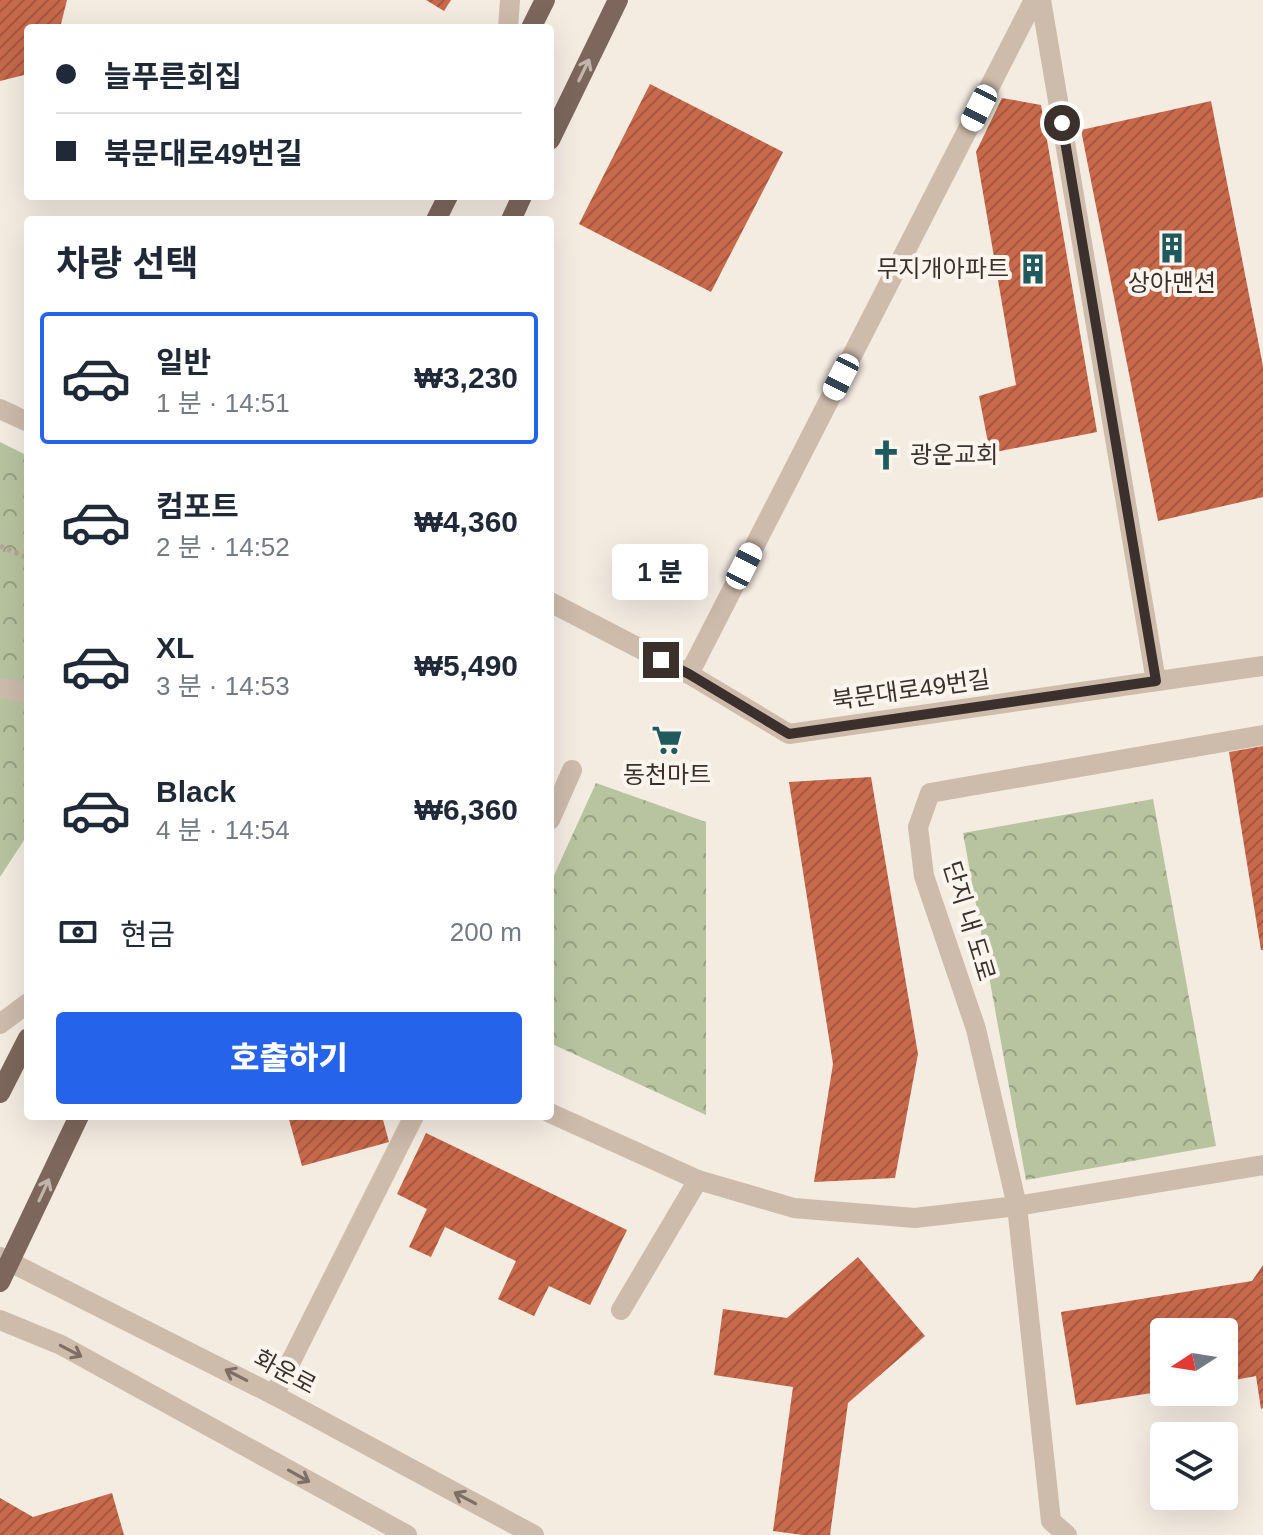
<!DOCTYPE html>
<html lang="ko">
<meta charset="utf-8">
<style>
body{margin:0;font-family:Arial,"Noto Sans KR",sans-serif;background:#f2f2f3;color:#1f2937;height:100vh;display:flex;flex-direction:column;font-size:30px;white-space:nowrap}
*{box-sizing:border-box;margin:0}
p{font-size:26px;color:#747a83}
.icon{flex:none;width:44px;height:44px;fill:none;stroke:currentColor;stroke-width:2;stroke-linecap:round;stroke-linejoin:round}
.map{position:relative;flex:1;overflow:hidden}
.drawer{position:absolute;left:24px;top:216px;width:530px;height:904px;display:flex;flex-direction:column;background:#fff;border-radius:8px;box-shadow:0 8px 32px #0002}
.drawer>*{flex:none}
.guide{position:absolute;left:24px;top:24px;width:530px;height:176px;border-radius:8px;box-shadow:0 8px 32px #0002;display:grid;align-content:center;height:176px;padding:0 32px;background:#fff}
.needle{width:52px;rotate:258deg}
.fabs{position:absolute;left:1150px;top:1318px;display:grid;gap:16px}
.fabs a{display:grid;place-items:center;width:88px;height:88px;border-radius:8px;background:#fff;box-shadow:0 8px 32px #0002;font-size:40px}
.end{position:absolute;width:36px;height:36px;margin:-18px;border:10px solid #3b302b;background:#fff;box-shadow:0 0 0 4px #fff}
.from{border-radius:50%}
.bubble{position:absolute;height:56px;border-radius:8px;background:#fff;box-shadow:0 8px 32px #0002;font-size:26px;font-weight:800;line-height:56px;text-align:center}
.car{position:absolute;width:24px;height:48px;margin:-24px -12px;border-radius:10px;box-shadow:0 0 6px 2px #0007;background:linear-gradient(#fff 24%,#345 0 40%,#fff 0 76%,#345 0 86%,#fff 0)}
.guide b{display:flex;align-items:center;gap:28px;height:76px;font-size:30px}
.guide b+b{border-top:2px solid #e0e1e3}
.guide i{width:20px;height:20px;background:#1f2937}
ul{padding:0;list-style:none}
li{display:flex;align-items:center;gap:24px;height:132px;margin:0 16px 12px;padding:0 16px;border:4px solid transparent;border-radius:8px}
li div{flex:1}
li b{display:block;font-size:30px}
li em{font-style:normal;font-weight:800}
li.on{border-color:#2563eb}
li>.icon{width:72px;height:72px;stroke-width:1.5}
h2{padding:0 32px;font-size:36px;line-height:96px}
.pay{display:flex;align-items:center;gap:20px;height:88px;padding:0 32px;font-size:30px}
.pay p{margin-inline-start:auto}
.cta{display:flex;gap:16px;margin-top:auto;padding:16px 32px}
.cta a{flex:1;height:92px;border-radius:8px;background:#2563eb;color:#fff;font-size:32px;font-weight:800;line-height:92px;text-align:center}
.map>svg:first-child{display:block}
.park{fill:url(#park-crowns)}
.building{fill:url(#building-hatch)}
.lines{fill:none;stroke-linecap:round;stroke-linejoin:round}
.path{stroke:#b9a596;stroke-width:5;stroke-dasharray:4 4;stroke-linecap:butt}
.service{stroke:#cdbbac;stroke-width:20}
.minor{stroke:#cdbbac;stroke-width:20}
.tertiary{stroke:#cdbbac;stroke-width:20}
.primary{stroke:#7d675c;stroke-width:20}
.oneway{stroke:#c2b5ac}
.oneway2{stroke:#7d6f65}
.route{stroke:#3b302b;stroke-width:10}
.labels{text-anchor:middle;stroke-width:8;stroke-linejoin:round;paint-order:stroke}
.poi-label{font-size:24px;fill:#3b302b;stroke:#fbf5ee}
.street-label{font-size:24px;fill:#3b302b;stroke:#fbf5ee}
</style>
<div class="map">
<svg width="1263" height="1535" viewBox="0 0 1263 1535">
<defs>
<pattern id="park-crowns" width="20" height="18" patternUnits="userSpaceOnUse" patternTransform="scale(2)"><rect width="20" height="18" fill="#b8c4a0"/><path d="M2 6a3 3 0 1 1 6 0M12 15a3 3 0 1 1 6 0" fill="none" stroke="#97a083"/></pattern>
<pattern id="building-hatch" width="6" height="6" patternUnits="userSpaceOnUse" patternTransform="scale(2)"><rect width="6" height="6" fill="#c8694b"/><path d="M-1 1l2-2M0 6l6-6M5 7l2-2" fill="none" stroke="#a4573f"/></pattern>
</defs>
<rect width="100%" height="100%" fill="#f4ebe1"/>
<g class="park">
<polygon points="0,442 28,456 28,834 0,877"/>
<polygon points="596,783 706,822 706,1115 550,1043 550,884"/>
<polygon points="1153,799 1216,1146 1026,1180 963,833"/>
</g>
<g class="building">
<polygon points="0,0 67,0 60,28 28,28 28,74 0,81"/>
<polygon points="426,0 451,0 444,11"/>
<polygon points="650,84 783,152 711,292 579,224"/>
<polygon points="1002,98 1041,105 1097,432 990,453 979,396 1016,385 976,152"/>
<polygon points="1211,101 1263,366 1263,497 1158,521 1081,130"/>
<polygon points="1263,746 1263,950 1261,950 1229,752"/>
<polygon points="871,777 918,1054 895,1178 814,1182 833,1064 789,782"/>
<polygon points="288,1116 382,1116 389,1142 302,1166"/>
<polygon points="426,1133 627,1230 590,1305 549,1286 534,1316 498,1299 516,1261 445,1227 431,1257 409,1247 427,1209 397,1194"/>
<polygon points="858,1257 925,1336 848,1403 830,1535 803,1535 773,1531 793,1387 714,1375 723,1309 787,1318"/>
<polygon points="1263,1265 1263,1408 1261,1409 1256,1376 1224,1382 1224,1332 1164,1332 1164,1391 1076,1405 1061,1312 1252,1281"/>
<polygon points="112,1493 124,1535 0,1535 0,1498 33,1517"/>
</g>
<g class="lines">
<polyline class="path" points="0,546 28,558"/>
<g class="service">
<polyline points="1041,0 1156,681"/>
<polyline points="0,409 28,422"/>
<polyline points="0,689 10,689 28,694"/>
<polyline points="550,820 572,770"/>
<polyline points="550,1113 698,1180 794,1208 915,1218 1017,1206 1263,1165"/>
<polyline points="621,1310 698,1180"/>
<polyline points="274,1395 414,1116"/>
<polyline points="1067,1535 1051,1521 1017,1206 976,1029 924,876 918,827 930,793 1263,735"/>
</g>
<g class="minor">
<polyline points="550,602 689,674 789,734 1263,666"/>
<polyline points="689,674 1034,0"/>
</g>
<g class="tertiary">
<polyline points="508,28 510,0"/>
<polyline points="0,1024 28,1003"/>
<polyline points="0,1257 274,1395 534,1535"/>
<polyline points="0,1320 61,1345 407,1535"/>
</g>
<g class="primary">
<polyline points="531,28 545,0"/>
<polyline points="550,140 618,0"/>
<polyline points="436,220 448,196"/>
<polyline points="511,220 522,196"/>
<polyline points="0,1093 28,1038"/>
<polyline points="0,1282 79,1116"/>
</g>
</g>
<defs><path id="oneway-shaft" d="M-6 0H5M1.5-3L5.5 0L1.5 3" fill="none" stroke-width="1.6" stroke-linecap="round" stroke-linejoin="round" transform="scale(2)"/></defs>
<g class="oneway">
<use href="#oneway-shaft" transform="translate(584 70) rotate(-64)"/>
<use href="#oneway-shaft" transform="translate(44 1190) rotate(-65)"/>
</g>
<g class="oneway2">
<use href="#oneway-shaft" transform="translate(71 1351) rotate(28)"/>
<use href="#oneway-shaft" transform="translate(236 1375) rotate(-153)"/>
<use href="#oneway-shaft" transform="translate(299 1476) rotate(29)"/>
<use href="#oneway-shaft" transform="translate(465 1498) rotate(-152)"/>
</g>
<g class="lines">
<polyline class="route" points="661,660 689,674 789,734 1156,681 1062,123"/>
</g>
<defs>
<g id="building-bare" transform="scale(2.4)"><path d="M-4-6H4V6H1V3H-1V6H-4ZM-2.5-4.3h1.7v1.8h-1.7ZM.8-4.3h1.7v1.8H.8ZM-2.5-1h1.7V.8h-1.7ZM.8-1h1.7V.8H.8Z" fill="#1f5a5e" stroke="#fbf5ee" stroke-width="2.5" paint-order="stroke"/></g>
<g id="church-bare" transform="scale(2.4)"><path d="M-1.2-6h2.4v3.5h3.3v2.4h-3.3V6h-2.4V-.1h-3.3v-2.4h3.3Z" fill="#1f5a5e" stroke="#fbf5ee" stroke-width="2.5" paint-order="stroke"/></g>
<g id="supermarket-bare" transform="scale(2.4)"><path d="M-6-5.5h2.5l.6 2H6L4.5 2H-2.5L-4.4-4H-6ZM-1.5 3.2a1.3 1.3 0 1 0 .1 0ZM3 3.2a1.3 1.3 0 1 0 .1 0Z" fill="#1f5a5e" stroke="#fbf5ee" stroke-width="2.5" paint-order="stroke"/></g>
</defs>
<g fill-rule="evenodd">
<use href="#building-bare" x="1172" y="248"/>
<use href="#building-bare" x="1033" y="269"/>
<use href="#church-bare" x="886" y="455"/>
<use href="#supermarket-bare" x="667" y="740"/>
</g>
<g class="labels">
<g class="poi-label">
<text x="1009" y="277" text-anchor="end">무지개아파트</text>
<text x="1172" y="291">상아맨션</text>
<text x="910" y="463" text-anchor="start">광운교회</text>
<text x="667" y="783">동천마트</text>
</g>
<g class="street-label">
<text transform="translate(911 690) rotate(-8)" y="8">북문대로49번길</text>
<text transform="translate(969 921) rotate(73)" y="8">단지 내 도로</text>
<text transform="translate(285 1372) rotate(28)" y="8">화운로</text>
</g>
</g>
</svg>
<div class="fabs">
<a><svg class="needle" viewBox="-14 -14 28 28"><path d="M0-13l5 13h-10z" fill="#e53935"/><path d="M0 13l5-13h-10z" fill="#747a83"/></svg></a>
<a><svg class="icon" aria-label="layers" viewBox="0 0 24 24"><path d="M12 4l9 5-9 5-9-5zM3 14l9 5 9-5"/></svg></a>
</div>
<i class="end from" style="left:1062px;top:123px"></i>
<i class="end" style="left:661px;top:660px"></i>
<div class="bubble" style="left:612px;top:544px;width:96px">1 분</div>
<i class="car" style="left:979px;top:108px;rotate:207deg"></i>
<i class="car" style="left:841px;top:377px;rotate:207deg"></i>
<i class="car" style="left:744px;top:566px;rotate:27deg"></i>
<div class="guide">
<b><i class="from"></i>늘푸른회집</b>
<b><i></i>북문대로49번길</b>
</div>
<section class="drawer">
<h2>차량 선택</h2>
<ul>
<li class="on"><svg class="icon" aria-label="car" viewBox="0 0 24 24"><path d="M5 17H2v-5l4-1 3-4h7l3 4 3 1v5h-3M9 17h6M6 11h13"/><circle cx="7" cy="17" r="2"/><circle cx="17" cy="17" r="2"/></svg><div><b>일반</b><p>1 분 · 14:51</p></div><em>₩3,230</em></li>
<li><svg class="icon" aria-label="car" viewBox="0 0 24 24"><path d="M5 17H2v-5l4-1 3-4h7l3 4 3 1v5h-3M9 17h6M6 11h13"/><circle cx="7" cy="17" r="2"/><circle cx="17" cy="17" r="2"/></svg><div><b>컴포트</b><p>2 분 · 14:52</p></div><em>₩4,360</em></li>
<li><svg class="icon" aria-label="car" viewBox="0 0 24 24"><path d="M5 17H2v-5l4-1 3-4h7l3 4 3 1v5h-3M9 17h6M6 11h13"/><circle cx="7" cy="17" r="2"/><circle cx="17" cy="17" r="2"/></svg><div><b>XL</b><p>3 분 · 14:53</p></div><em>₩5,490</em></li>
<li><svg class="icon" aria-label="car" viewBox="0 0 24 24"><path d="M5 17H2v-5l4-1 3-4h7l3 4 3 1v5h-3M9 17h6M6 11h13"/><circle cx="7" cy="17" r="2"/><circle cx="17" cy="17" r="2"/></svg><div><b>Black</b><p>4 분 · 14:54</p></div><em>₩6,360</em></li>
</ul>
<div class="pay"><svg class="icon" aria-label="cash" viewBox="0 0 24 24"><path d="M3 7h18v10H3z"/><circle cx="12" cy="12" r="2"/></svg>현금<p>200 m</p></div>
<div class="cta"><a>호출하기</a></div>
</section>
</div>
